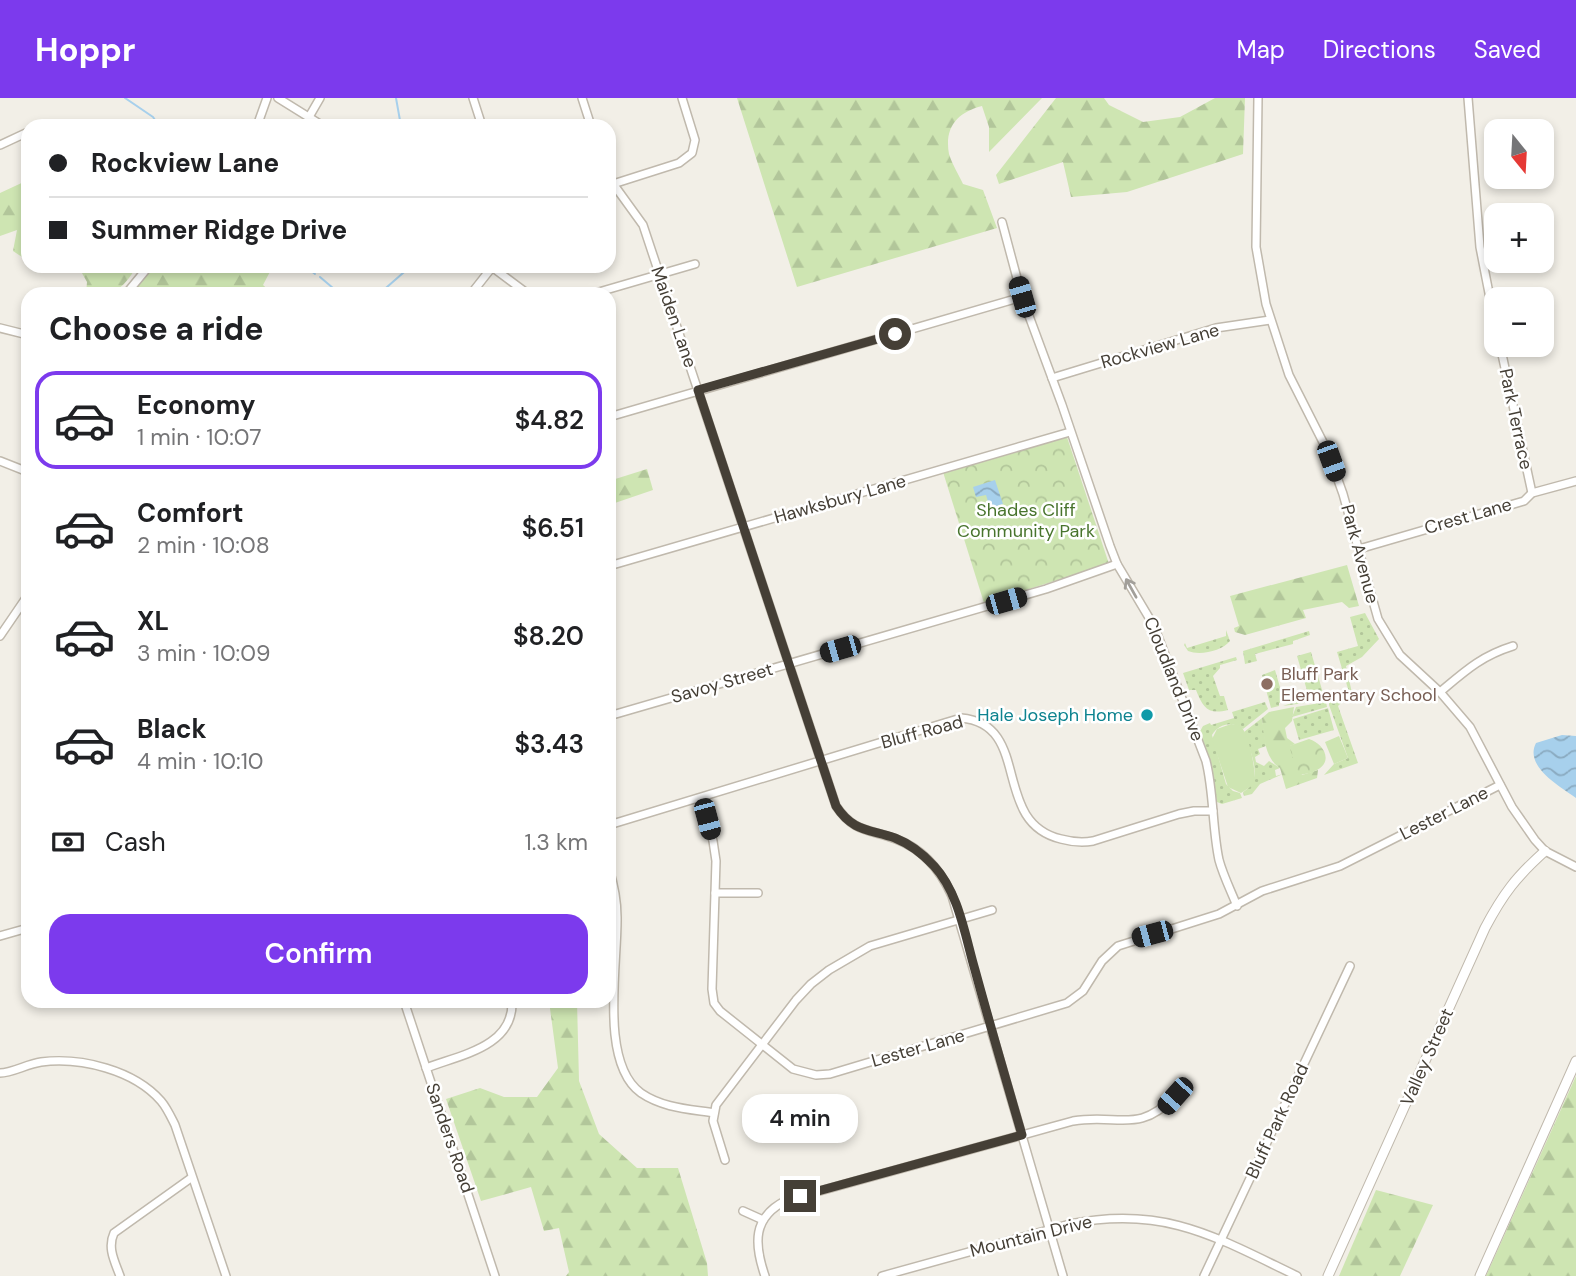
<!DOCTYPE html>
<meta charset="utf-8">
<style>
body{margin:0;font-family:"DM Sans",sans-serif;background:#f2f2f2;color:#202124;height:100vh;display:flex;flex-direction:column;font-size:26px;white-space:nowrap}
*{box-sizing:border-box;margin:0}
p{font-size:23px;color:#757577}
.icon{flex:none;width:38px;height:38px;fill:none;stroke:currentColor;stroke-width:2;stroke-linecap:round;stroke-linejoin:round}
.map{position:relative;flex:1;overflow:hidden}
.sheet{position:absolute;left:21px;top:189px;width:595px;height:721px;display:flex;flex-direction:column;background:#fff;border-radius:21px;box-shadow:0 4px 10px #0003}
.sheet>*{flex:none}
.top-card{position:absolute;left:21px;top:21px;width:595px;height:154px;border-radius:21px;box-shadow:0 4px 10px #0003;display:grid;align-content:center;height:154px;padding:0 28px;background:#fff}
.needle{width:46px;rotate:162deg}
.fabs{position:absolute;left:1484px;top:21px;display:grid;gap:14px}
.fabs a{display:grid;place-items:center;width:70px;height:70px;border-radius:14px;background:#fff;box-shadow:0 4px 10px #0003;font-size:35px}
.end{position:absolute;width:32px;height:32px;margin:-16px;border:9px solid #453f36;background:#fff;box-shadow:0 0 0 4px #fff}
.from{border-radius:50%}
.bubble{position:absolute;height:49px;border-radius:21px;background:#fff;box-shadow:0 4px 10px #0003;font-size:23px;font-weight:600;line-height:49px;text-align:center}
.car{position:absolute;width:21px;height:42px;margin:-21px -10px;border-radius:9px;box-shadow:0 0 5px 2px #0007;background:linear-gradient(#222 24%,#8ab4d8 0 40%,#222 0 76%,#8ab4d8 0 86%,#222 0)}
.top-card b{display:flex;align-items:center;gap:24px;height:66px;font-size:26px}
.top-card b+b{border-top:2px solid #e0e0e0}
.top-card i{width:18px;height:18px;background:#202124}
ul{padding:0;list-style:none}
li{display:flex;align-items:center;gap:21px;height:98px;margin:0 14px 10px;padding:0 14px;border:4px solid transparent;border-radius:21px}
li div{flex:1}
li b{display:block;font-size:26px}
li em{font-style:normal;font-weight:600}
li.selected{border-color:#7c3aed}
li>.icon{width:63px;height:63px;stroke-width:1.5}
h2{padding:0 28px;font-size:32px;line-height:84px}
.pay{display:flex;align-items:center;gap:18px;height:77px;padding:0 28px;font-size:26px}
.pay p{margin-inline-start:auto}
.primary-button{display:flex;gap:14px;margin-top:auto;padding:14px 28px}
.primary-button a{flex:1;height:80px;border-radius:21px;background:#7c3aed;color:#fff;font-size:28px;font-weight:600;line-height:80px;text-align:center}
header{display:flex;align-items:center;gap:42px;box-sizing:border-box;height:98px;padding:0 35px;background:#7c3aed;color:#fff}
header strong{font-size:33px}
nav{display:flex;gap:38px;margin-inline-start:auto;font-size:24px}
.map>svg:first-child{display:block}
.grass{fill:url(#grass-dots)}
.forest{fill:url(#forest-firs)}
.park{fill:url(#park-crowns)}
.pitch{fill:#cee5b2}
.water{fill:url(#water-waves)}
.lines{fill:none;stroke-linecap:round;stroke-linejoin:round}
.stream{stroke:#a7d0ec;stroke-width:2}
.minor-casing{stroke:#c0b9ad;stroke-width:10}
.tertiary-casing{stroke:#c0b9ad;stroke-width:11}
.minor{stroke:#fff;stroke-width:7}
.tertiary{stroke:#fff;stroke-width:9}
.oneway{stroke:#a29f9a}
.route{stroke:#453f36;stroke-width:9}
.education-dot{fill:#8d6e63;stroke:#fff;stroke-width:2.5}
.culture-dot{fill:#0f9aa8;stroke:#fff;stroke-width:2.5}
.labels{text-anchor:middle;stroke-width:5;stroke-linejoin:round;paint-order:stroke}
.street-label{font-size:18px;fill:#453f36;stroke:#fff}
.park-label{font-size:18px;fill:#48742d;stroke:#fff}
.education-label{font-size:18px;fill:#785e54;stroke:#fff;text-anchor:start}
.culture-label{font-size:18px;fill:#0d838f;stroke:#fff;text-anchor:end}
</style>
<header>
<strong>Hoppr</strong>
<nav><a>Map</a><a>Directions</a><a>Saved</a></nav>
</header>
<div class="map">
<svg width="1576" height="1178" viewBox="0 0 1576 1178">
<defs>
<pattern id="grass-dots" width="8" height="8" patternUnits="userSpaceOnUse" patternTransform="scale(1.75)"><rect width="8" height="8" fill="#cee5b2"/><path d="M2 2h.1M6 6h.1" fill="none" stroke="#b2c69a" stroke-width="1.8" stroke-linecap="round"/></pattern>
<pattern id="forest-firs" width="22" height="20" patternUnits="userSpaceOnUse" patternTransform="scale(1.75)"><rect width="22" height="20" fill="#cee5b2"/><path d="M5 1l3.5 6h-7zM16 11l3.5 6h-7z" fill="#b2c69a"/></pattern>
<pattern id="park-crowns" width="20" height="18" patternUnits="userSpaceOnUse" patternTransform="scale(1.75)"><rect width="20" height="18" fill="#cee5b2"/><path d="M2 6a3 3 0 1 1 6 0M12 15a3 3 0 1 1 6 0" fill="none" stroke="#b2c69a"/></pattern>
<pattern id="water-waves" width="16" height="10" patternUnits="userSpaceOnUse" patternTransform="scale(1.75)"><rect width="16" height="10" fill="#a7d0ec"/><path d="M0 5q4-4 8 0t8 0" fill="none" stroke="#8aaac0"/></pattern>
</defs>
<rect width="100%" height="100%" fill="#f2efe7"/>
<g class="grass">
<polygon points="1365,515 1379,541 1362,559 1346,568 1352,595 1345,600 1343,596 1349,594 1337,554 1358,548 1350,519"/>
<path d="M1226,532L1230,543C1222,553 1200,558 1188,553L1184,547L1185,545L1187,550L1226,538Z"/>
<polygon points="1309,533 1310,537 1293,543 1293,546 1255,556 1257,563 1245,566 1243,553"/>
<polygon points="1311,554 1325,602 1283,608 1300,602 1300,599 1308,596 1297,558"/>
<path d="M1236,559L1237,562L1220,567V570L1213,578L1220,598H1224L1228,612C1208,617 1203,610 1196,592H1189L1183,575Z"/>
<polygon points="1275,572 1284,603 1279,605 1279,608 1271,610 1262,577"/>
<polygon points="1341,600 1342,604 1338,608 1358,665 1324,677 1334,666 1348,660 1329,607 1329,603"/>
<path d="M1265,604L1268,611L1243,631C1233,623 1219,625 1212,637L1226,686L1233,693L1240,695L1242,700L1222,706L1217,704L1207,655L1199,635L1203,628L1210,625L1211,627L1234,620L1232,614Z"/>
<polygon points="1326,604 1327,609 1292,619 1296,609"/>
<polygon points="1328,610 1334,632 1299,642 1293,621"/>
<path d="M1262,620L1266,648L1258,651L1260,656L1255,659L1256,664L1264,668L1269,663L1280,670L1275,672L1276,678L1283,676L1260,686L1252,696L1244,698L1243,694C1265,681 1250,654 1244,634Z"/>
</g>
<g class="forest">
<path d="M737,0H1042L989,54V29L982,8C958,14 944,29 949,56C952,66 959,77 963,86L983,92L997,130L797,189Z"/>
<polygon points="1056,0 1104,0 1109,7 1143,24 1180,19 1215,0 1245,0 1243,56 1127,94 1071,99 1063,64 999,86 996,77"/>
<polygon points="28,82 28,163 13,153 17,132 0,138 0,95"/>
<path d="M78,168H137C121,194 115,196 86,196L87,184Z"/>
<polygon points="155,168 273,168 263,187 273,196 129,196"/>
<polygon points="647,371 653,392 609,407 609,383"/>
<polygon points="1347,467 1359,508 1349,510 1342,504 1303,512 1306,520 1245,537 1235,534 1234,530 1239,528 1230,498"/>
<path d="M1294,609L1292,623L1285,630L1287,640L1295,646L1290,648L1302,677L1318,672L1317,680L1286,691L1280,670C1264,660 1264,637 1262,620L1269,614Z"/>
<polygon points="549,903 577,903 579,983 599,1036 637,1070 678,1070 707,1165 708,1178 566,1178 569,1174 559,1130 544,1133 531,1089 481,1103 446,1001 480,990 504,999 537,999 558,970"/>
<polygon points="1576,978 1576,1178 1486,1178"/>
<polygon points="1376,1092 1433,1107 1400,1178 1339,1178"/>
</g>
<g class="park">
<polygon points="1067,339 1109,466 984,505 943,374"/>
<path d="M1309,641C1323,645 1334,663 1317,672C1312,675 1305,676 1299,677L1289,648Z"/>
</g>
<g class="pitch">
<path d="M1231,626C1236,627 1238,626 1242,630C1249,638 1258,677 1253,687L1241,695L1228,689L1212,641L1217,631Z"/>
<polygon points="1339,638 1348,660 1334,666 1325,644"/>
</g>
<g class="water">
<polygon points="995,382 1003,406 990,410 986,397 976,399 973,389"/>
<path d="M1562,637L1576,638V700C1559,688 1524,668 1536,645Z"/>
</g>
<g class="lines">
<g class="stream">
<polyline points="125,0 153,19 159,28"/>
<polyline points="396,0 401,28"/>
<polyline points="305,168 315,176"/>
<polyline points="320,179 340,196"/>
<polyline points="379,196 411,168"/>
</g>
<g class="minor-casing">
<g id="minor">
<polyline points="278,0 323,28"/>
<polyline points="473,0 482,28"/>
<polyline points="582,0 591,28"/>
<polyline points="1258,0 1256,149 1266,206 1289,277 1328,354 1343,396 1378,521 1400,557 1440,594 1470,629 1512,709 1535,742 1545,753 1576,769"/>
<polyline points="1468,0 1480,149 1496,231"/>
<polyline points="309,19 320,0"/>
<polyline points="257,28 267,0"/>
<polyline points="0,47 28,34"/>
<path d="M609,80L643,127L836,708C854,735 870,731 896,741C923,751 941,773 952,798L1063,1178"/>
<polyline points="613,86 679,65 692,55 695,42 682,0"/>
<path d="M1002,124L1022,199L1062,307L1110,448L1117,466L1154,528L1206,663C1214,695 1212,729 1219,762C1223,777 1231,793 1237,808"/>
<polyline points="492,169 528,196"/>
<polyline points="126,196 149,168"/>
<polyline points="471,196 493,168"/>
<polyline points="592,196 695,166"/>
<polyline points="0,230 28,237"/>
<polyline points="1500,247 1532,395"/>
<polyline points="1052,280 1216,230 1270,222"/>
<polyline points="609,319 1022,199"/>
<polyline points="0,363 28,374"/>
<polyline points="1359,451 1524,403 1532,395 1576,383"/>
<polyline points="609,468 1070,334"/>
<polyline points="0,538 28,497"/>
<path d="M1440,594C1465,573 1481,558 1513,548"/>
<polyline points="609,618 1046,491 1117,466"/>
<polyline points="701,700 713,743 716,763 712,891 714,905 720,913 793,971 816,977 830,976 1067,905 1083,893 1102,863 1118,848 1219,816 1262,793 1340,768 1500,687"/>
<path d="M609,727L961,620C1033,626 990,724 1061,741C1072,744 1082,745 1093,743L1179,716L1194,713H1213"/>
<path d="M609,771C614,787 617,802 617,819C618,866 599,965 641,995C663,1010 689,1011 714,1015"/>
<polyline points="715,795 758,795"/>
<polyline points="0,838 28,830"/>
<polyline points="404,903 495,1178"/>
<path d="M426,970C460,957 514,949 512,903"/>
<path d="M0,975C12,975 27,966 41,964C81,959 134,972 161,1003C167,1010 171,1019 175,1027L226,1178"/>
<polyline points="725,1062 713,1023 716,1007 796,902 811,886 829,872 870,848 992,812"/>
<polyline points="743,1113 763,1122"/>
<path d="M120,1178C115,1164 107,1150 114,1135L191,1080"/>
<path d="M765,1178C754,1146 752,1119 787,1102L1073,1023C1118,1015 1138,1037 1175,998"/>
<path d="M882,1178L1070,1126C1164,1107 1216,1139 1297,1178"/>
<polyline points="1204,1178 1350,868"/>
</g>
</g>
<g class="tertiary-casing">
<g id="tertiary">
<path d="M1328,1178L1485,830C1503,796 1516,779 1545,753"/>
<polyline points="1480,1178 1576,963"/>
</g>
</g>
<use href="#minor" class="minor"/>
<use href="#tertiary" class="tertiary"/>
</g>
<defs><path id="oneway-shaft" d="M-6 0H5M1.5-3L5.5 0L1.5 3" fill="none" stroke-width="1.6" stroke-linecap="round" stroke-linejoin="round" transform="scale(1.75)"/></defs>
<use class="oneway" href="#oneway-shaft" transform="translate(1131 490) rotate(-119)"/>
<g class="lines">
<path class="route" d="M800,1098L1022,1037C1006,982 990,927 975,872C965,838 959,795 934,768C923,756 910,746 895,740C869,731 853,734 836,708L698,292L895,236"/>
</g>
<circle class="education-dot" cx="1267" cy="586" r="7"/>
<circle class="culture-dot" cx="1147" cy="617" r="7"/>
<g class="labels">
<g class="street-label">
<text transform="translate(674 219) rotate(71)" y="6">Maiden Lane</text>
<text transform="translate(1160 248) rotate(-16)" y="6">Rockview Lane</text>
<text transform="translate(1516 321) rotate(78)" y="6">Park Terrace</text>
<text transform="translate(840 401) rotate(-16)" y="6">Hawksbury Lane</text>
<text transform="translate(1468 418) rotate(-16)" y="6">Crest Lane</text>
<text transform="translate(1360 456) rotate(75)" y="6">Park Avenue</text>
<text transform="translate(1174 581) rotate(68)" y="6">Cloudland Drive</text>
<text transform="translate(722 585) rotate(-16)" y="6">Savoy Street</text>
<text transform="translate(922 634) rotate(-15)" y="6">Bluff Road</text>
<text transform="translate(1444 715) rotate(-27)" y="6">Lester Lane</text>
<text transform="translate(918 950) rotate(-16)" y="6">Lester Lane</text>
<text transform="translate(1427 959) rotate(-66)" y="6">Valley Street</text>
<text transform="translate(1277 1023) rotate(-65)" y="6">Bluff Park Road</text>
<text transform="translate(450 1040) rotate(71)" y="6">Sanders Road</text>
<text transform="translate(1031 1138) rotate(-14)" y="6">Mountain Drive</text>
</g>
<g class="park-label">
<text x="1026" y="418">Shades Cliff<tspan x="1026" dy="21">Community Park</tspan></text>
</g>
<g class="education-label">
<text x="1281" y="582">Bluff Park<tspan x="1281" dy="21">Elementary School</tspan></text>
</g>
<g class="culture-label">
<text x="1133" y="623">Hale Joseph Home</text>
</g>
</g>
</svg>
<div class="fabs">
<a><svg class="needle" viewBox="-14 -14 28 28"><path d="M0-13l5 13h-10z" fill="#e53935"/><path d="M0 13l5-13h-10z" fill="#757577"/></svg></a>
<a>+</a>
<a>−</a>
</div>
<i class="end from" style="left:895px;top:236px"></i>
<i class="end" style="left:800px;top:1098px"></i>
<div class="bubble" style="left:742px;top:996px;width:116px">4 min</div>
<i class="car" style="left:1022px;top:199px;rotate:344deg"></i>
<i class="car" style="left:1331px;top:363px;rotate:160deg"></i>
<i class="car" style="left:1006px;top:503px;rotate:74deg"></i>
<i class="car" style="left:840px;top:551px;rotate:254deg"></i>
<i class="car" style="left:707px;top:721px;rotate:165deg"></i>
<i class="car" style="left:1152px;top:836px;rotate:255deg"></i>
<i class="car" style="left:1175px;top:998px;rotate:222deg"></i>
<div class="top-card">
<b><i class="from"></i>Rockview Lane</b>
<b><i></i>Summer Ridge Drive</b>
</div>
<section class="sheet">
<h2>Choose a ride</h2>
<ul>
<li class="selected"><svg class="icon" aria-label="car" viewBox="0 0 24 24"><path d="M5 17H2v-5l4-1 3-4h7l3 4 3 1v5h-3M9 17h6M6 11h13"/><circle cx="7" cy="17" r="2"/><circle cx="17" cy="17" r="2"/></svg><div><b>Economy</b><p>1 min · 10:07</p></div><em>$4.82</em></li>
<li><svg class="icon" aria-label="car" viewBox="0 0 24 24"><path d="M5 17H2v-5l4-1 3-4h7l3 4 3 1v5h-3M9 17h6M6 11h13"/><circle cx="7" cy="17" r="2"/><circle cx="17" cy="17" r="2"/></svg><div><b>Comfort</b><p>2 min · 10:08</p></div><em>$6.51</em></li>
<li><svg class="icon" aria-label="car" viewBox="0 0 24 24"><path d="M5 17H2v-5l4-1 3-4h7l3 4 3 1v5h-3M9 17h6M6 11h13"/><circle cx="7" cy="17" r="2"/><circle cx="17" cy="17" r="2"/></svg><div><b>XL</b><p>3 min · 10:09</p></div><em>$8.20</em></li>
<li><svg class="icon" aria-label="car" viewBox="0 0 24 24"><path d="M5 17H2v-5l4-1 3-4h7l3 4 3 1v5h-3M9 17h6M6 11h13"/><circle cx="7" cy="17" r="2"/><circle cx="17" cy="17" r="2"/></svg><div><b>Black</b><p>4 min · 10:10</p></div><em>$3.43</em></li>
</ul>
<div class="pay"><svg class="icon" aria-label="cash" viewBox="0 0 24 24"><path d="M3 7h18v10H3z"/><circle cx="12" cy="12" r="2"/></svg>Cash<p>1.3 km</p></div>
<div class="primary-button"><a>Confirm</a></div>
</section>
</div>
